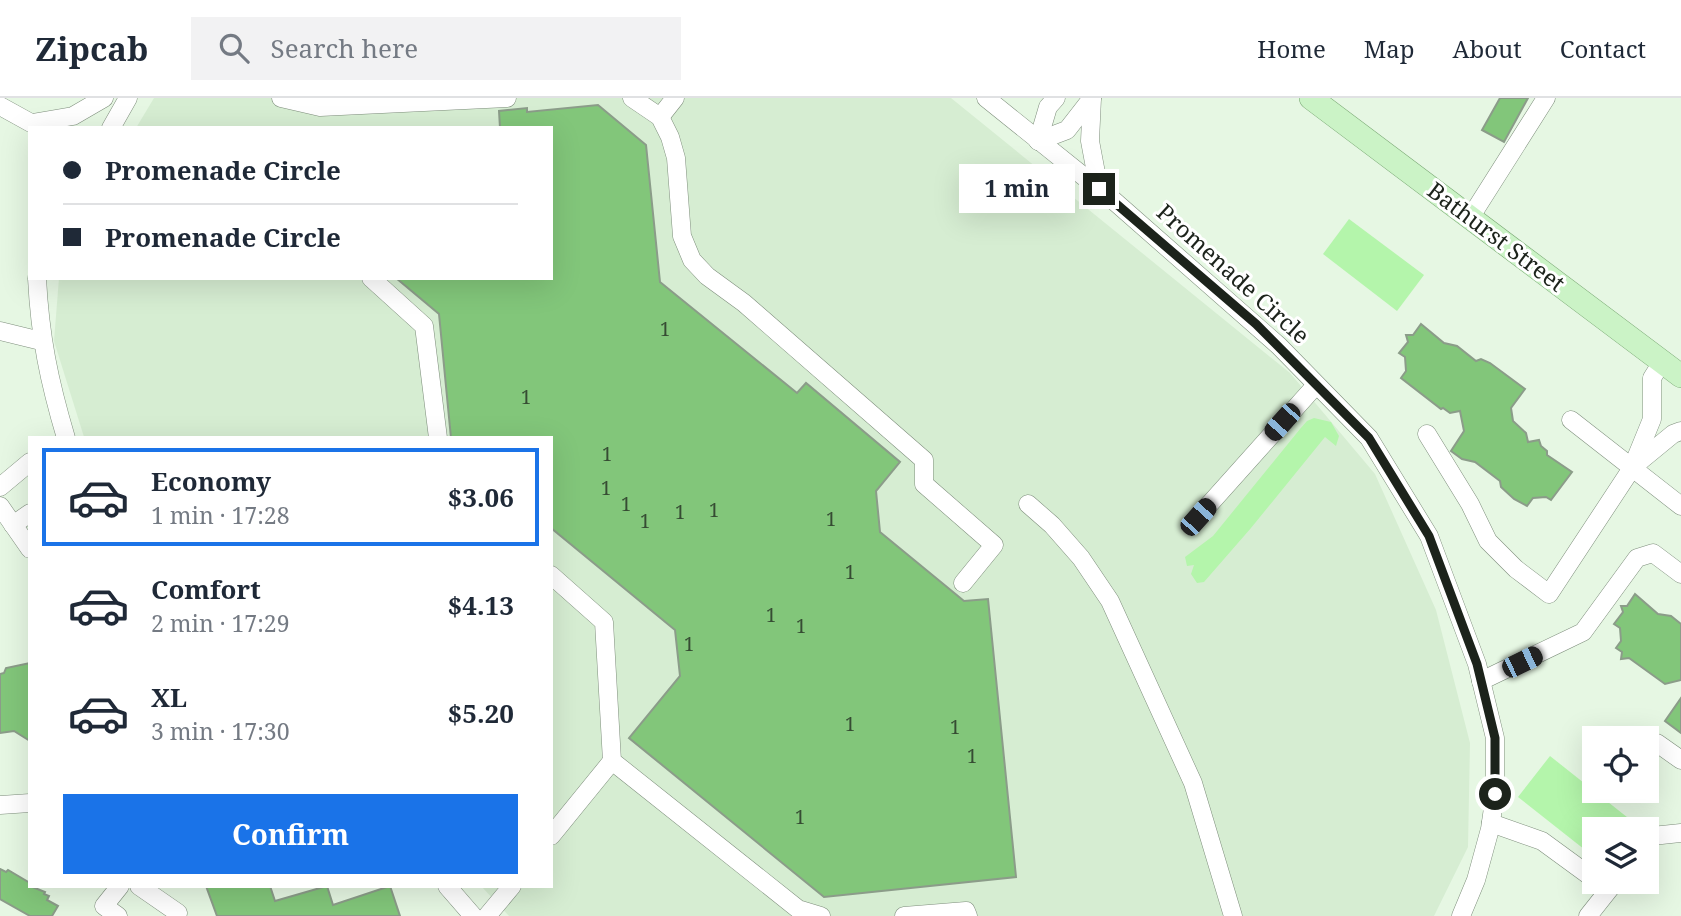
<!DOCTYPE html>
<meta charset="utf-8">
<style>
body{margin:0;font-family:"Noto Serif",serif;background:#f2f2f3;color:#1f2937;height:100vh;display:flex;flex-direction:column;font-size:26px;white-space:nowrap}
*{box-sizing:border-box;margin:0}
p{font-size:23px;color:#747a83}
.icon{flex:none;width:38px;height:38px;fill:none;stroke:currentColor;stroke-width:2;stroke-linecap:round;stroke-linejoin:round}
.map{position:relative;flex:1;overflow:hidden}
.sheet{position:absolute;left:28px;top:338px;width:525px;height:452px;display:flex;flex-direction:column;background:#fff;border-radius:0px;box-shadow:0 7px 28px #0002}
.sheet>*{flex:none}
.banner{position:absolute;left:28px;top:28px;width:525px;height:154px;border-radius:0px;box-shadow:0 7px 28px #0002;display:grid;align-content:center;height:154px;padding:0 35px;background:#fff}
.controls{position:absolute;left:1582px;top:628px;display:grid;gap:14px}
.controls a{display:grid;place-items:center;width:77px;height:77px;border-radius:0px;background:#fff;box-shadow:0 7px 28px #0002;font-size:35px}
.end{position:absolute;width:32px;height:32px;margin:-16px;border:9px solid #1c231b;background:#fff;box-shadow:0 0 0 4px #fff}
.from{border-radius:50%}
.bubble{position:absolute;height:49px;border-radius:0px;background:#fff;box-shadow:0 7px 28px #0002;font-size:23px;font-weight:700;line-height:49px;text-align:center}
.car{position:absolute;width:21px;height:42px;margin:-21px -10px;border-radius:9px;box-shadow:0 0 5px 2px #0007;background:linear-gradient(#222 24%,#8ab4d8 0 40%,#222 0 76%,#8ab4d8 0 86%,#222 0)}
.banner b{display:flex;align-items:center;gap:24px;height:66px;font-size:26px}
.banner b+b{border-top:2px solid #e0e1e3}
.banner i{width:18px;height:18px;background:#1f2937}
ul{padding:12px 0 0;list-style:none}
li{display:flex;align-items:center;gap:21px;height:98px;margin:0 14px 10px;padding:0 21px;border:4px solid transparent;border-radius:0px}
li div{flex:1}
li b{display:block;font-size:26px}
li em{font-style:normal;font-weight:700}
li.on{border-color:#1a73e8}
li>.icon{width:63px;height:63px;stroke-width:1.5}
.action{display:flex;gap:14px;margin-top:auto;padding:14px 35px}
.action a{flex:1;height:80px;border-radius:0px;background:#1a73e8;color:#fff;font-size:28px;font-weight:700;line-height:80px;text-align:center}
header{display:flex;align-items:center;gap:42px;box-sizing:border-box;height:98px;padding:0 35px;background:#fff;border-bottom:2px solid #e0e1e3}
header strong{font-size:33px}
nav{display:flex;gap:38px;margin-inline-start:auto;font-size:24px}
.search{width:490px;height:63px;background:#f2f2f3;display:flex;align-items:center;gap:18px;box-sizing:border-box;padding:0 24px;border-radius:0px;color:#747a83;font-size:26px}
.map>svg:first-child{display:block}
.built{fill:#d6edd2}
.green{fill:#b4f5ab}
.building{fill:#82c67a;stroke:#8b9c89;stroke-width:2}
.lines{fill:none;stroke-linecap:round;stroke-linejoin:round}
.minor-casing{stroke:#7e8e7c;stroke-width:19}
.major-casing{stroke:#77a571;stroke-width:24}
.minor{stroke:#fff;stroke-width:18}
.major{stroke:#cbf3c6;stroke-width:23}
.route{stroke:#1c231b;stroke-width:9}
.labels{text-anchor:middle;stroke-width:6;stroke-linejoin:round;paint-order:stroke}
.number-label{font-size:19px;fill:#364c33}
.street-label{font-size:23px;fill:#1c231b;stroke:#fff}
</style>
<header>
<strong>Zipcab</strong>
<div class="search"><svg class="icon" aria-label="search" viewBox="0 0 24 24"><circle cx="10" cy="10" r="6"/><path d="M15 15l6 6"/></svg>Search here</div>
<nav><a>Home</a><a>Map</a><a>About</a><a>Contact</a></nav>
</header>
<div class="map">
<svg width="1681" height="818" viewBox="0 0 1681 818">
<rect width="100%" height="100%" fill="#e6f7e3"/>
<polygon class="built" points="154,0 951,0 1290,275 1375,376 1436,512 1470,645 1468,749 1434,818 509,818 481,788 551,788 551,340 84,339 54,243 59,180 551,180 551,30 136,30"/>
<g class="green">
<polygon points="1349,121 1424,177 1397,213 1323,156"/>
<polygon points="1314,320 1331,324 1339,338 1336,348 1325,339 1251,430 1204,484 1197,485 1191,476 1194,467 1187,468 1185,459 1213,438 1300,331 1307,323"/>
<polygon points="1550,658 1637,727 1633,731 1594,732 1594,759 1518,699"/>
</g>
<g class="building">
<polygon points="1500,0 1528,0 1504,44 1482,32"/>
<polygon points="598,7 646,47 660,184 797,295 806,285 900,364 876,393 880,434 964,503 988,501 1016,779 824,799 629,640 680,578 675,532 551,430 551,340 451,340 439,216 396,180 551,180 551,30 500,30 499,13 527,10 527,14"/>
<polygon points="1421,226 1444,245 1457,248 1476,263 1481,261 1490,265 1525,291 1511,310 1513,323 1526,335 1528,344 1539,342 1541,348 1547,353 1547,357 1572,374 1551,402 1546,399 1533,400 1527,408 1514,401 1501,389 1500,383 1475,364 1462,361 1451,353 1464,333 1460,313 1450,315 1443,310 1441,311 1401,280 1406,273 1405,259 1399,255 1408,244 1406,237 1413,237"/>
<polygon points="1635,496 1658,516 1671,518 1681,526 1681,582 1665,586 1629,560 1621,561 1622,554 1616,550 1621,543 1620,530 1614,526 1623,514 1621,508 1627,508"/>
<polygon points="30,565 30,643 14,633 0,635 0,576 4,575 6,570"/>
<polygon points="1681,600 1681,635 1665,623"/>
<polygon points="0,771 6,774 8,772 30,785 30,788 45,794 44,796 49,798 47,802 58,808 52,818 30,818 0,801"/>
<polygon points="206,788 270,788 275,803 327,788 333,807 390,788 400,818 217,818"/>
</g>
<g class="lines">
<g class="minor-casing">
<g id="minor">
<polyline points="281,0 320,9 507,0"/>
<polyline points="632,0 660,19 670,39 676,60 682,138 692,162 707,178 744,205 924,362 924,386 994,447 963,485"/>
<polyline points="986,0 1113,102 1279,248 1369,340 1429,438 1477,566 1495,640 1495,696 1490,731 1476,782 1461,818"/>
<polyline points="1092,0 1090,43 1099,91"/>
<polyline points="0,8 40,30"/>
<polyline points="660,19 675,0"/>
<polyline points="32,25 73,18 104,0"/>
<polyline points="111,30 128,0"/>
<polyline points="1038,43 1067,32 1092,0"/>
<polyline points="1038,43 1048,9 1056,0"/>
<polyline points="1470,120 1546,0"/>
<path d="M37,180C40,239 49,283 66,340"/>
<polyline points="371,180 424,228 438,340"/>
<polyline points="0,233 41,243"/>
<polyline points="1571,322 1681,408"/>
<polyline points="1427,336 1470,406 1488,443 1516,471 1549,496 1632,370 1652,321 1652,280 1662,264"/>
<polyline points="1634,368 1673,336 1681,333"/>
<polyline points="0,389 30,364"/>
<polyline points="1028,406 1052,427 1081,460 1110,503 1193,685 1233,818"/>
<polyline points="0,408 30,451"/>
<polyline points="1198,419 1316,287"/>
<polyline points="13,427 30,415"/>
<polyline points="551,477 604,524 612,663 798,811 821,818"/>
<polyline points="1481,583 1583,534 1637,460 1653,455 1681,476"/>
<polyline points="1657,645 1681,662"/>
<polyline points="0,707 30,705"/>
<polyline points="1491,725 1542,743 1594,781"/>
<polyline points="551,738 612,663"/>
<polyline points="1647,745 1652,738 1681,735"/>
<polyline points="139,788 178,815"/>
<polyline points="447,788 473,818"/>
<polyline points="118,818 104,808 120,788"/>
<polyline points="487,818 512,788"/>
<polyline points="904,818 966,813 968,818"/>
<polyline points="1588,818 1615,784"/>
</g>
</g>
<g class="major-casing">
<polyline id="major" points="1311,0 1681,278"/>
</g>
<use href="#minor" class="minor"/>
<use href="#major" class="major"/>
</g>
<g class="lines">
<polyline class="route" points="1099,91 1256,226 1369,340 1429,438 1477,566 1495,640 1495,696"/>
</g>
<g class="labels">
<g class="number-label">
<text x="665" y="238">1</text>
<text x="526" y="306">1</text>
<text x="607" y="363">1</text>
<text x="606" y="397">1</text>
<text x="626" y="413">1</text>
<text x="714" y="419">1</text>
<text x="680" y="421">1</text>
<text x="831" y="428">1</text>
<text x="645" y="430">1</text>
<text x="850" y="481">1</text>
<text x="771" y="524">1</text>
<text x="801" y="535">1</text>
<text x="689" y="553">1</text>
<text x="850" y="633">1</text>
<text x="955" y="636">1</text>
<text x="972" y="665">1</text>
<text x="800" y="726">1</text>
</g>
<g class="street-label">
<text transform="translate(1496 139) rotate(37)" y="8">Bathurst Street</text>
<text transform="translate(1233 176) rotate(42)" y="8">Promenade Circle</text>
</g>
</g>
</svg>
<div class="controls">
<a><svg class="icon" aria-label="locate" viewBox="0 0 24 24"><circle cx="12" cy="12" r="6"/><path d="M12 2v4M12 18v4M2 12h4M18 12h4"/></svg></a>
<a><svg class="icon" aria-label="layers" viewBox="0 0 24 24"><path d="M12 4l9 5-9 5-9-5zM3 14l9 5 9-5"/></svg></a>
</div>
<i class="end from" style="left:1495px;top:696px"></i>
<i class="end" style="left:1099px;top:91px"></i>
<div class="bubble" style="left:959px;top:66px;width:116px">1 min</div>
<i class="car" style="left:1282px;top:324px;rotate:222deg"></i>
<i class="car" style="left:1198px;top:419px;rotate:42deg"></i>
<i class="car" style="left:1522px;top:564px;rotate:64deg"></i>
<div class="banner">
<b><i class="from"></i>Promenade Circle</b>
<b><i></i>Promenade Circle</b>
</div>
<section class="sheet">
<ul>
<li class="on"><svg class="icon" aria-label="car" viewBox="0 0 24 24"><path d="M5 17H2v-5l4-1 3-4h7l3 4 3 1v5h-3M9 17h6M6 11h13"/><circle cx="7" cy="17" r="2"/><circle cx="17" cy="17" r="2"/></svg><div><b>Economy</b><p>1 min · 17:28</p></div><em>$3.06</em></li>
<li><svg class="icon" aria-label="car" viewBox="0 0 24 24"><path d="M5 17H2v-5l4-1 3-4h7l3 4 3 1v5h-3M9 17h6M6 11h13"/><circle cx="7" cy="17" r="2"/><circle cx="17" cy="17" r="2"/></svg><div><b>Comfort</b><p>2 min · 17:29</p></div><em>$4.13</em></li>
<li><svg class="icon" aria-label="car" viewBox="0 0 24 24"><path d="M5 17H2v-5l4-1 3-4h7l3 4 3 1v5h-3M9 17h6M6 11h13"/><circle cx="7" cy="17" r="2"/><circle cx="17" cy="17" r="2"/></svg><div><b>XL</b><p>3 min · 17:30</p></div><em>$5.20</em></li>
</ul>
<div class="action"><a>Confirm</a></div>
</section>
</div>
